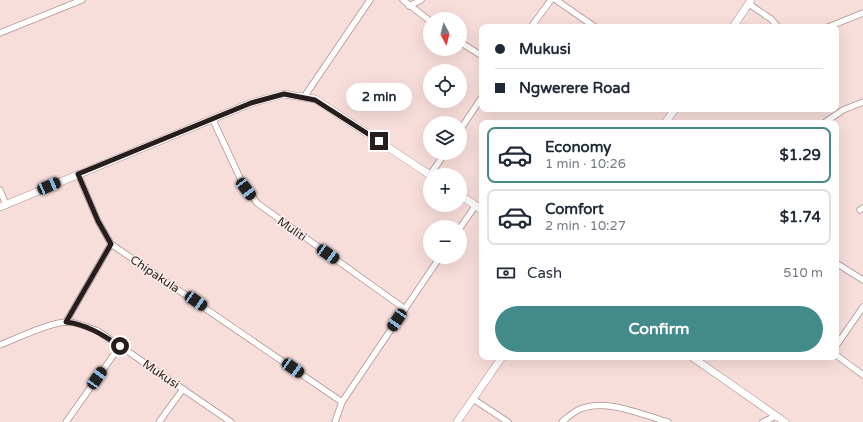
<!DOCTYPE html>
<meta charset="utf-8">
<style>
body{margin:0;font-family:"Varela Round",sans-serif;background:#f6f6f7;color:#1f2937;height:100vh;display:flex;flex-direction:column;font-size:15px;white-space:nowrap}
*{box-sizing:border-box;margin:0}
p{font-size:13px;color:#747a83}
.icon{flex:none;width:22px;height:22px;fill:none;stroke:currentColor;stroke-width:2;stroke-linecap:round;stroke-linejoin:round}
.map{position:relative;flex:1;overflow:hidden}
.side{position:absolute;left:479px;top:120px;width:360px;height:240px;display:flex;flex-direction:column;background:#fff;border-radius:8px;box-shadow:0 4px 16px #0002}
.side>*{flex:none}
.banner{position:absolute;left:479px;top:24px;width:360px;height:88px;border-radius:8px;box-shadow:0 4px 16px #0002;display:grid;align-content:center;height:88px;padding:0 16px;background:#fff}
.needle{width:26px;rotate:173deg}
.buttons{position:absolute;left:423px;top:12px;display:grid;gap:8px}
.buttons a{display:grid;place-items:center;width:44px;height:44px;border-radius:50%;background:#fff;box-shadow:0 4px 16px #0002;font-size:20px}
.end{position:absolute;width:18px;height:18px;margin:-9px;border:5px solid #271d1c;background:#fff;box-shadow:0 0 0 2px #fff}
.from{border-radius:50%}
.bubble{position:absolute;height:28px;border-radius:14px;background:#fff;box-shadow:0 4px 16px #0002;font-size:13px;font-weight:700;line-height:28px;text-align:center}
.car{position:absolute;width:12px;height:24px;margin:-12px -6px;border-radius:5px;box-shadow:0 0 3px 1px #0007;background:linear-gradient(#222 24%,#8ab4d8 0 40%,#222 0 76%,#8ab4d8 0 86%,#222 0)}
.banner b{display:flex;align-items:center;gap:14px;height:38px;font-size:15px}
.banner b+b{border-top:1px solid #e0e1e3}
.banner i{width:10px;height:10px;background:#1f2937}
ul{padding:7px 0 0;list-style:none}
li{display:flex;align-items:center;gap:12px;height:56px;margin:0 8px 6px;padding:0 8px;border:2px solid #e0e1e3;border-radius:8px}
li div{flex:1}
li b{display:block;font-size:15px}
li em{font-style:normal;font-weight:700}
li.active{border-color:#438b8a}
li>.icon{width:36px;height:36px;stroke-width:1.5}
.pay{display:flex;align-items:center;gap:10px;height:44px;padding:0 16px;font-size:15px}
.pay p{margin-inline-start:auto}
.button{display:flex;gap:8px;margin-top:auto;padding:8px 16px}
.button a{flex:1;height:46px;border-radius:24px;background:#438b8a;color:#fff;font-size:16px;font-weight:700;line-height:46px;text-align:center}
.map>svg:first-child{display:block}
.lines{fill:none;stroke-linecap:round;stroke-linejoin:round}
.minor-casing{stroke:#ab9390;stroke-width:7}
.tertiary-casing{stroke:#ab9390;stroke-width:8}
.minor{stroke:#fff;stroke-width:5.5}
.tertiary{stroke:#fff;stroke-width:7}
.route{stroke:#271d1c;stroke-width:5}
.labels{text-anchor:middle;stroke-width:3;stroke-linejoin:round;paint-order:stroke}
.street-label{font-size:12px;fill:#271d1c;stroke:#feeeec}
</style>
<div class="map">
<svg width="863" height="422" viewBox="0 0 863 422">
<rect width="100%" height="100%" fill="#f8dedb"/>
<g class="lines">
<g class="minor-casing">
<g id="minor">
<polyline points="403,0 430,21"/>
<polyline points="556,0 595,27"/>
<polyline points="749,4 771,19 778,27"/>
<polyline points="409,6 421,0"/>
<polyline points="531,27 551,0"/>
<polyline points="828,27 863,13"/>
<polyline points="0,33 82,0"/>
<polyline points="460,42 482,56"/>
<polyline points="304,97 370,0"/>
<polyline points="213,120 241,180 257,203 405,309"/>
<polyline points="824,123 843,110 863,102"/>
<polyline points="460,130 482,97"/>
<polyline points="78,174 98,221 111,244 342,402"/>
<polyline points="430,175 445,153"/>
<polyline points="0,190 6,205"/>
<polyline points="860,210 863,208"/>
<polyline points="460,228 476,205"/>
<polyline points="836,263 863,280"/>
<polyline points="66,322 111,244"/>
<path d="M0,345C15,339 53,321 68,322C78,322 88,328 98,331L231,422"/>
<polyline points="836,346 863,307"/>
<polyline points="836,355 863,375"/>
<polyline points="473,399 508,422"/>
<polyline points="66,422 120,346"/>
<polyline points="159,422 183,389"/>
<polyline points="335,422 342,402 440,257"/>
<path d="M562,422C568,417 573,412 580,409C607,398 642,415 668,422"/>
<polyline points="763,422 776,416"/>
</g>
</g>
<g class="tertiary-casing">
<g id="tertiary">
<polyline points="733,27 751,0"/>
<polyline points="665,123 675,109"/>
<polyline points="460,195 482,210"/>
<polyline points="0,207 251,103 284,94 315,99 430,175"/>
<polyline points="692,357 785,422"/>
<polyline points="457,422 502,357"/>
</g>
</g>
<use href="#minor" class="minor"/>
<use href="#tertiary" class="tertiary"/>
</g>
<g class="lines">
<path class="route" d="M120,346C103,335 86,324 66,322L111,244L98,221L78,174L251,103L284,94L315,100L379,141"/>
</g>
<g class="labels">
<g class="street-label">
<text transform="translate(292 229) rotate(35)" y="4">Muliti</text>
<text transform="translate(155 274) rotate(34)" y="4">Chipakula</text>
<text transform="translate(161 374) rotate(34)" y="4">Mukusi</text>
</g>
</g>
</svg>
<div class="buttons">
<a><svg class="needle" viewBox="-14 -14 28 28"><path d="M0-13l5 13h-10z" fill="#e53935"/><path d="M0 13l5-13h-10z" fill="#747a83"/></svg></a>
<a><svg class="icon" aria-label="locate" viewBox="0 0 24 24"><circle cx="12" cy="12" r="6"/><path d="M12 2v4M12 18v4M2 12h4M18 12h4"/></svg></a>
<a><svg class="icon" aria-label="layers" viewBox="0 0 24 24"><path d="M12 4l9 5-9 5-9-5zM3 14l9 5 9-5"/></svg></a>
<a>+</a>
<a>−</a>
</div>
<i class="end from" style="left:120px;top:346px"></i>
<i class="end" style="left:379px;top:141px"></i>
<div class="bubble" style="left:346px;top:83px;width:66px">2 min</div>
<i class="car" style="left:49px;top:186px;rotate:67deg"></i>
<i class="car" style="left:246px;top:189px;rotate:143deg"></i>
<i class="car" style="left:328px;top:254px;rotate:125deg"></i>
<i class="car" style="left:196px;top:301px;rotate:124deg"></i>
<i class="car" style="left:397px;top:320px;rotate:214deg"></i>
<i class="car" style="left:293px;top:368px;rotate:125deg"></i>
<i class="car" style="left:97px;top:378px;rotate:35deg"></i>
<div class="banner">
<b><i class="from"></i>Mukusi</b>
<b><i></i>Ngwerere Road</b>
</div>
<section class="side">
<ul>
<li class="active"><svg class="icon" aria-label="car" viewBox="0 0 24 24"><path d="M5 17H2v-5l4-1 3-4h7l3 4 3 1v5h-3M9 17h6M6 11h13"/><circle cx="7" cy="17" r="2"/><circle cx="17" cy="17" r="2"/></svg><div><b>Economy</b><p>1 min · 10:26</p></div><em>$1.29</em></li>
<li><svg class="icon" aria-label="car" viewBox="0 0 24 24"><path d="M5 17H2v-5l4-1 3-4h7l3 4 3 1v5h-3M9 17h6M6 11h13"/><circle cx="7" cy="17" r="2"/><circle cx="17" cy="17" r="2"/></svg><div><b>Comfort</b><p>2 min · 10:27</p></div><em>$1.74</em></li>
</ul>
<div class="pay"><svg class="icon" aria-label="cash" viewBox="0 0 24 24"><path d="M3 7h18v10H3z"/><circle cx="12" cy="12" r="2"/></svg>Cash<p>510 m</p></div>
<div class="button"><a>Confirm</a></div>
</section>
</div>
